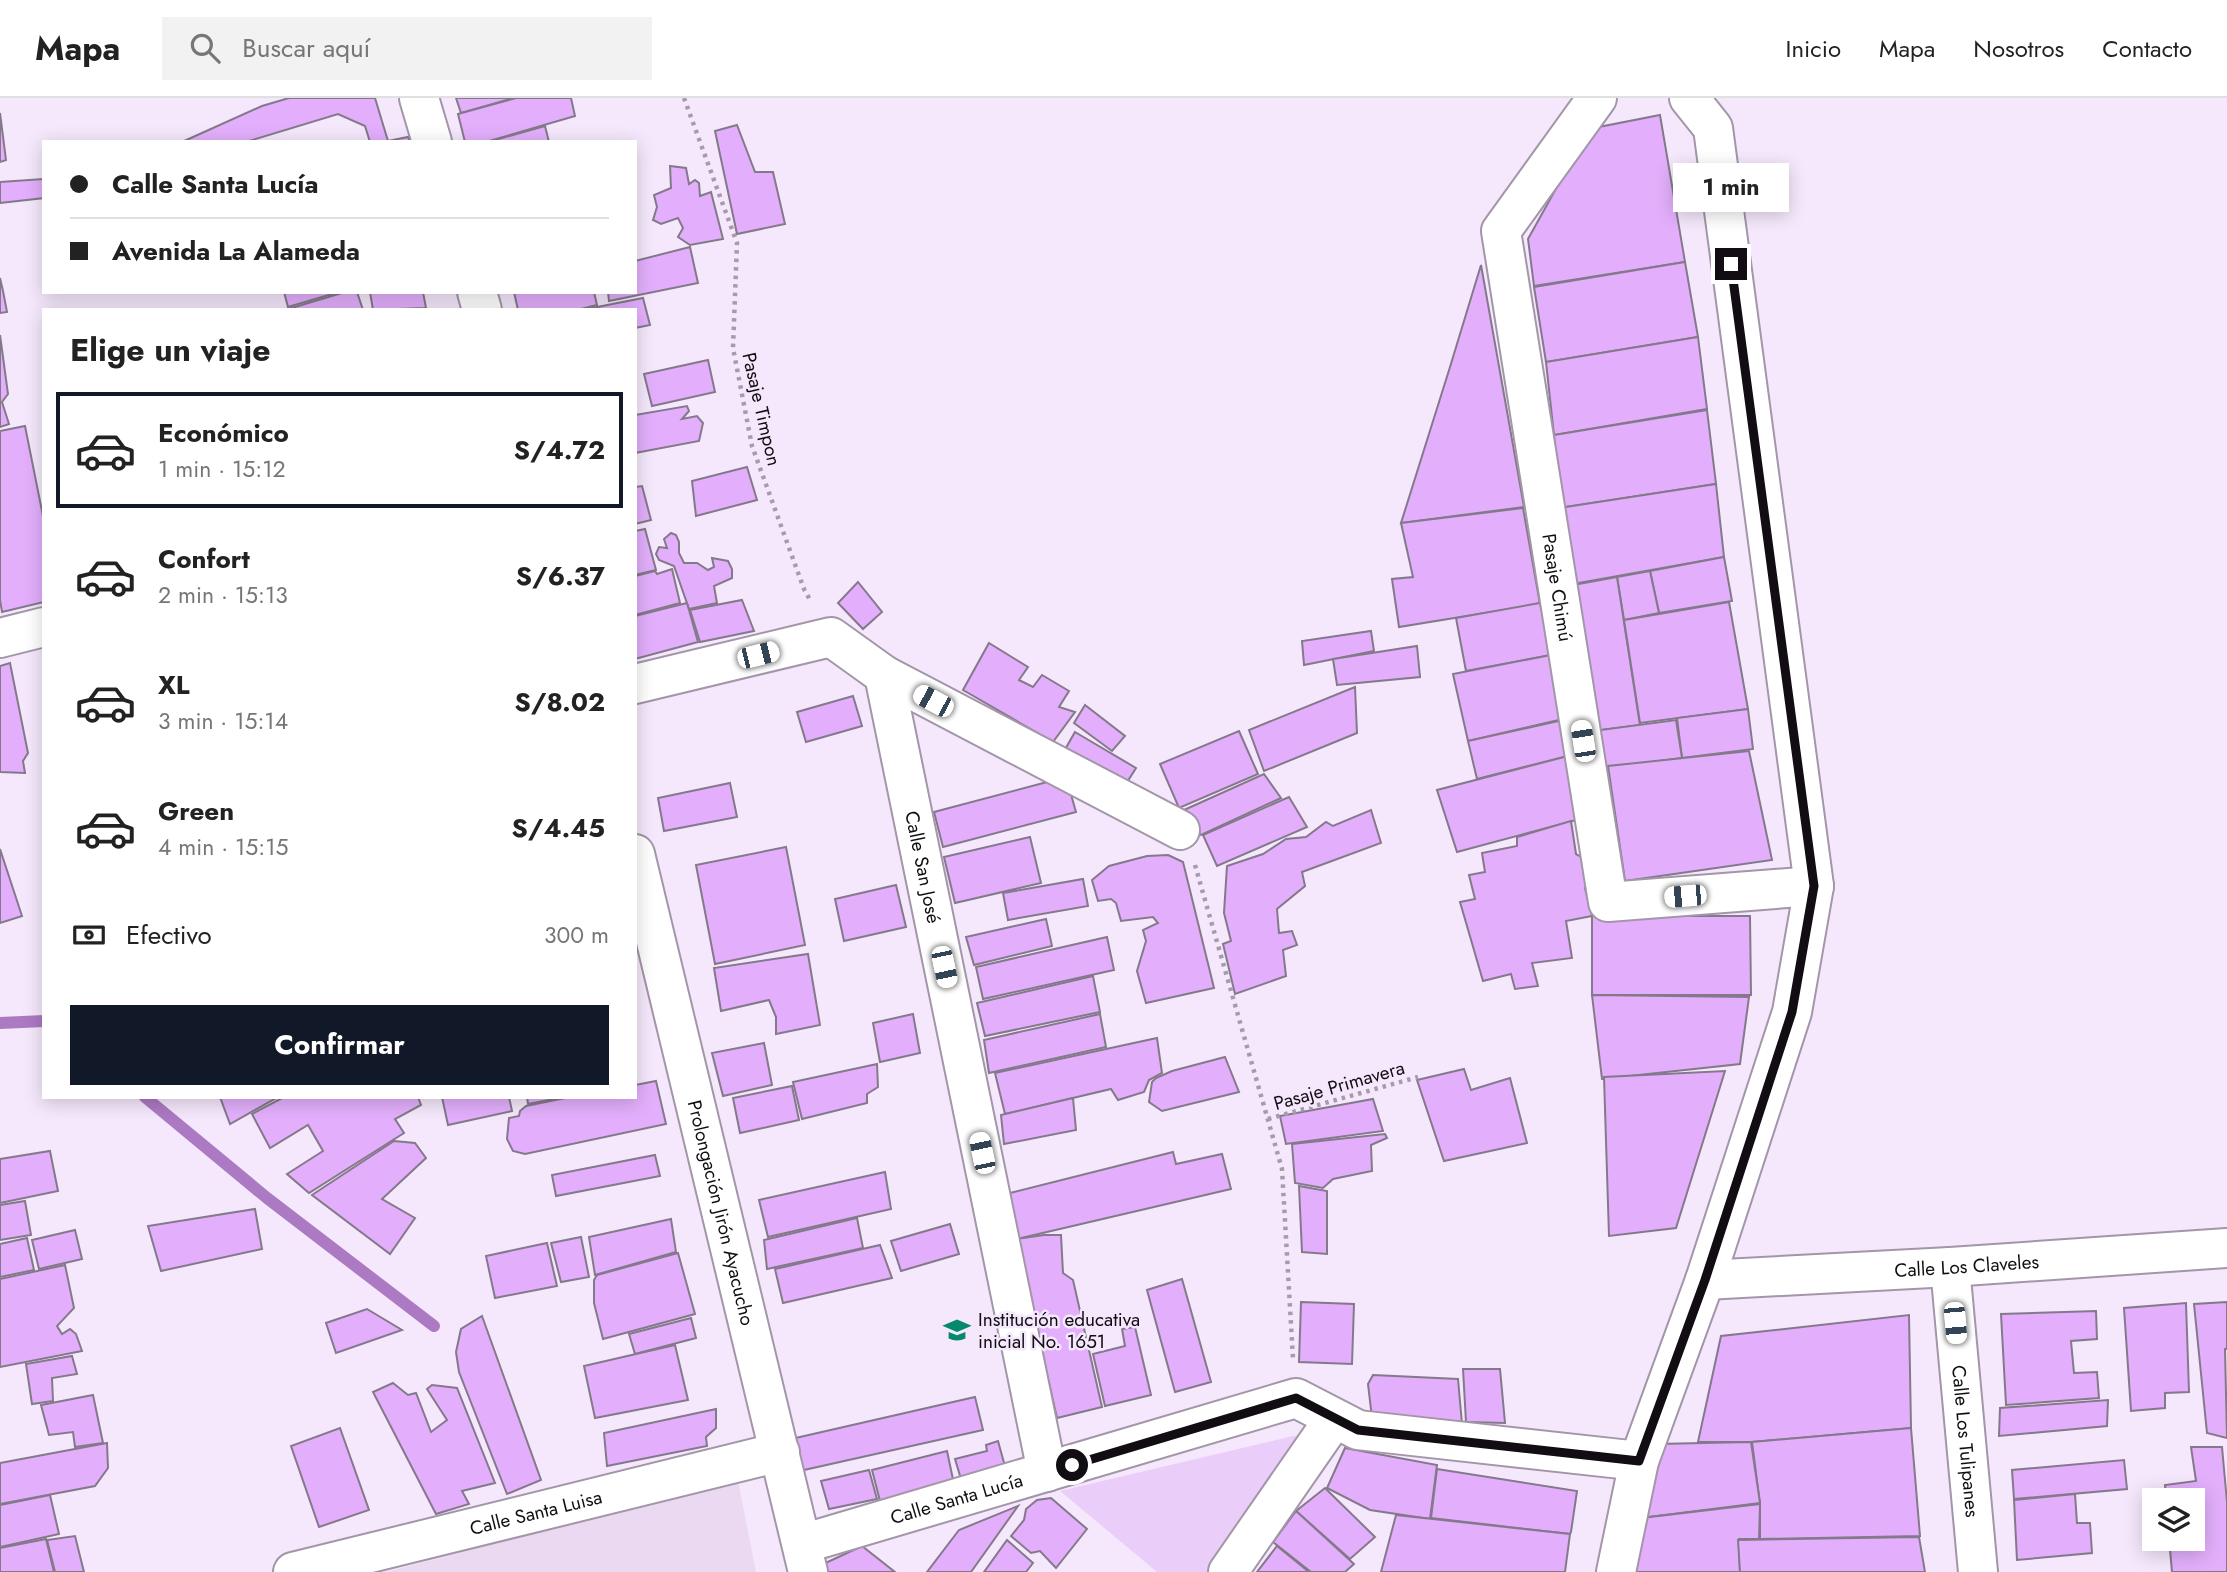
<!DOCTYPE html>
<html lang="es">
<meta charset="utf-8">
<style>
body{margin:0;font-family:Jost,sans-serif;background:#f2f2f2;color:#222;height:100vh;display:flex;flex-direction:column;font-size:26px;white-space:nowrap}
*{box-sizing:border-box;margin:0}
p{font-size:23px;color:#767676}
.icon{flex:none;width:38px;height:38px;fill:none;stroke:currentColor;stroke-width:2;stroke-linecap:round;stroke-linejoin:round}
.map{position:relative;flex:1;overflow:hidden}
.sheet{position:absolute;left:42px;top:210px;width:595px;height:791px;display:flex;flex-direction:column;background:#fff;border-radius:0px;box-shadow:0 4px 18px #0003}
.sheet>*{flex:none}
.banner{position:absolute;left:42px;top:42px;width:595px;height:154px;border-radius:0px;box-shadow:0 4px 18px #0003;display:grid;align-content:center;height:154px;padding:0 28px;background:#fff}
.fabs{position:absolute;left:2142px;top:1390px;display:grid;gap:14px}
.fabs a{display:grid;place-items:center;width:63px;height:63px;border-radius:0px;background:#fff;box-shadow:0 4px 18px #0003;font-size:35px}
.end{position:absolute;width:32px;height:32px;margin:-16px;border:9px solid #110d13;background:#fff;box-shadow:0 0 0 4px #fff}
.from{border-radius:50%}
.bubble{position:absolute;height:49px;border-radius:0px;background:#fff;box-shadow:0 4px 18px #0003;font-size:23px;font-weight:700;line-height:49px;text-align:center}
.car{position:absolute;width:21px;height:42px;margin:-21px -10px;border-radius:9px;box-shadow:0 0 5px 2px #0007;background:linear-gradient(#fff 24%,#345 0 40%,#fff 0 76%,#345 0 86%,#fff 0)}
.banner b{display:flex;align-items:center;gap:24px;height:66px;font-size:26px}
.banner b+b{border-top:2px solid #e0e0e0}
.banner i{width:18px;height:18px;background:#222}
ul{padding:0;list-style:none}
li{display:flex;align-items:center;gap:21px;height:116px;margin:0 14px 10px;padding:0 14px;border:4px solid transparent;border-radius:0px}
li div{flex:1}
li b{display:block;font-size:26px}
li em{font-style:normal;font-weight:700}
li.active{border-color:#111827}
li>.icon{width:63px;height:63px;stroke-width:1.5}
h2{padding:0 28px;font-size:32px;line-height:84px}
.pay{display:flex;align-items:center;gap:18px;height:77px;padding:0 28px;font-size:26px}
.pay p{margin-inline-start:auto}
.button{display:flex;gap:14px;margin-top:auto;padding:14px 28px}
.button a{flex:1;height:80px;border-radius:0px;background:#111827;color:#fff;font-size:28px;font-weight:700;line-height:80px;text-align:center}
header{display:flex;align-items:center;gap:42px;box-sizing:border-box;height:98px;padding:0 35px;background:#fff;border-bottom:2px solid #e0e0e0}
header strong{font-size:33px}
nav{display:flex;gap:38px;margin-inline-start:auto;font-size:24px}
.search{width:490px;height:63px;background:#f2f2f2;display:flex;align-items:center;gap:18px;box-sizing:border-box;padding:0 24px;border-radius:0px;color:#767676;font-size:26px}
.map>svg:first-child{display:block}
.built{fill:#ead9f1}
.green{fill:#eacef9}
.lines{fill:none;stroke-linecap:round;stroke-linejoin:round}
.stream{stroke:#ac79c3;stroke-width:12}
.building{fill:#e3affc;stroke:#84798a;stroke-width:2}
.minor-casing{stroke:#a296a8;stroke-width:42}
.tertiary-casing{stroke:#a296a8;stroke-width:42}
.path{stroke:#a59baa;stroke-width:4.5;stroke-dasharray:3.5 5;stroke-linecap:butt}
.minor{stroke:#fff;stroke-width:38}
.tertiary{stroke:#fff;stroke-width:38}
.route{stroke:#110d13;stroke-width:9}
.labels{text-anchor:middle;stroke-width:5;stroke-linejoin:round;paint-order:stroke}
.street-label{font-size:19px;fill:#110d13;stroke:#f5e8fc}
.poi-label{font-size:19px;fill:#110d13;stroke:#f5e8fc;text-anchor:start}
</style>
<header>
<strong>Mapa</strong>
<div class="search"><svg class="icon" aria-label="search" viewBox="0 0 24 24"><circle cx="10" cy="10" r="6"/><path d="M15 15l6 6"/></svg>Buscar aquí</div>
<nav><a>Inicio</a><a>Mapa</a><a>Nosotros</a><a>Contacto</a></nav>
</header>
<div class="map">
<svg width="2227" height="1474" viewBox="0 0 2227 1474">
<rect width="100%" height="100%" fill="#f5e8fc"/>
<polygon class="built" points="738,1383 756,1474 386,1474"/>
<polygon class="green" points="1293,1338 1308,1339 1216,1474 1157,1474 1060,1393"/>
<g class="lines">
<g class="stream">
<polyline points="0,925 44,923"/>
<polyline points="145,999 267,1100 434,1228"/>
</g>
</g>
<g class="building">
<polygon points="289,0 375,0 388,43 408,39 410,44 370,44 365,28 338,16 246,44 182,44 262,8"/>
<polygon points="456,0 514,0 461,15"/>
<polygon points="516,0 571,0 575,18 486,44 465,44 458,16"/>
<polygon points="0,15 6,62 0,64"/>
<polygon points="1660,17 1685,164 1534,188 1528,141 1558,87 1599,29"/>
<polygon points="737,27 755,74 773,74 785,126 737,136 715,33"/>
<polygon points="545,28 549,44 488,44"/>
<polygon points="670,68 686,70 689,86 695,82 699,85 700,98 711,94 723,141 690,147 678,139 683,130 678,120 661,126 653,122 657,109 654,97 671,90"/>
<polygon points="43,81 44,100 0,105 0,84"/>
<polygon points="690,149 698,185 609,203 608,194 635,194 635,163"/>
<polygon points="1685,164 1698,239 1546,264 1534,189"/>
<polygon points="1481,167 1524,409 1401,425 1450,269"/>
<polygon points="0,180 3,193 7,214 0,215"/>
<polygon points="284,194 339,194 288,209"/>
<polygon points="345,194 357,194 363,212 285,212"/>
<polygon points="370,194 423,194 426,210 373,212"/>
<polygon points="514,194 594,194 597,207 577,212 518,212"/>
<polygon points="643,200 650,227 635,230 635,212 582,212"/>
<polygon points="0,237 8,296 2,304 9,326 0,329"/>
<polygon points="1698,239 1707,311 1554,337 1546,264"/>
<polygon points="708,262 715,294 652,308 644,276"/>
<polygon points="687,308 689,313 682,321 697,318 703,325 699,343 635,355 635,317"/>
<polygon points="1707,312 1716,386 1559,410 1554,337"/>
<polygon points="25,328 44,423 44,504 2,514 0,502 0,333"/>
<polygon points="747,369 757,402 696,418 692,383"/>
<polygon points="1716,386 1724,459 1573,486 1559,410"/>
<polygon points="642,388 651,422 635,426 635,389"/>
<polygon points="1523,410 1540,506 1399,529 1392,481 1413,479 1401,425"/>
<polygon points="645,431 656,472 635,477 635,433"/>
<polygon points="671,435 676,437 679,444 679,455 684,465 697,465 708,472 714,469 712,460 728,463 732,471 732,480 714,488 717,505 689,511 674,468 659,462 656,456 659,449 667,450 664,441"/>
<polygon points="1724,459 1732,503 1659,515 1650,473"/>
<polygon points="672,471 680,505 635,517 635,478 655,473 657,476"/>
<polygon points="1650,473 1659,515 1624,522 1617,479"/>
<polygon points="1617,479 1640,627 1593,633 1573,487"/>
<polygon points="858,484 882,514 863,531 838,505"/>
<polygon points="742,502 754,533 700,544 690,512"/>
<polygon points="1729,504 1748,611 1640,625 1624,522"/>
<polygon points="687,505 698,544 635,561 635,518"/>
<polygon points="1540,505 1551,557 1466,573 1456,520"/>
<polygon points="1371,533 1374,553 1304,567 1302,543"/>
<polygon points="989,545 1028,569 1019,582 1033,589 1042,577 1069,593 1059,609 1075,614 1053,644 963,592"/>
<polygon points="1417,548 1420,579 1337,587 1333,561"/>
<polygon points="1551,557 1563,621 1468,643 1453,576"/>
<polygon points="10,565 28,655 23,663 25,675 0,674 0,568"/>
<polygon points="1355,589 1357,635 1264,673 1249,632"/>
<polygon points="853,598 862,628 806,644 797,614"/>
<polygon points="1085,607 1125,638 1112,653 1074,625"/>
<polygon points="1748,611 1753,651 1682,660 1677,620"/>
<polygon points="1563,622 1568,658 1477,681 1468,643"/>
<polygon points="1676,622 1682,660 1598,671 1593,633"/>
<polygon points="1239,633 1258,676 1179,710 1160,666"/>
<polygon points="1075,634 1136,670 1122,692 1063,655"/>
<polygon points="1749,653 1772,762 1625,783 1608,668"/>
<polygon points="1568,658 1580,721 1457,754 1437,692"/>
<polygon points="1264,676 1281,700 1201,737 1184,712"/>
<polygon points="1066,679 1076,714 943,749 934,714"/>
<polygon points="730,685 737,719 664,733 658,700"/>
<polygon points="1289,699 1307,729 1217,768 1203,737"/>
<polygon points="1371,712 1381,745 1302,774 1305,788 1277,811 1279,835 1292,833 1297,847 1283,852 1286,878 1235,896 1223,846 1231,843 1224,815 1227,768 1263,756 1286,741 1306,739 1326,724 1333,728"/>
<polygon points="1571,723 1576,756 1592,765 1593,783 1585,790 1592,818 1566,823 1572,860 1532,865 1538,888 1515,891 1511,876 1483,883 1460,804 1475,801 1469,777 1485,774 1482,755 1517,748 1517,739"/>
<polygon points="1030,739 1041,785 955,805 944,759"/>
<polygon points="786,749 805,847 715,866 696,767"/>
<polygon points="0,751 22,818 0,825"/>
<polygon points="1168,757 1183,764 1214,890 1146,905 1137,873 1146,843 1143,832 1158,825 1153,819 1121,823 1116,805 1111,801 1098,803 1092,782 1109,768 1147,758"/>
<polygon points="1083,781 1088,808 1008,822 1003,795"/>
<polygon points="896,787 906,829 844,843 835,801"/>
<polygon points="1592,818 1750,818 1751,897 1592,897"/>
<polygon points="1046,821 1052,848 974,867 966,839"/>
<polygon points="1107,839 1114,872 983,901 976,869"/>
<polygon points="808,856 820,927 776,936 776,919 769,902 721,913 714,870"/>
<polygon points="1093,878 1100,914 985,938 977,905"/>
<polygon points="1592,897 1749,899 1740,966 1602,981"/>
<polygon points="913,916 920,955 880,964 873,925"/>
<polygon points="1100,916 1106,949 989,975 984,942"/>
<polygon points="1157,940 1162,975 1149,982 1144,994 1118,1002 1111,991 1005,1016 995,975"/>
<polygon points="764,945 772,987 723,998 712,955"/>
<polygon points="1225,959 1239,994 1162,1013 1149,1004 1152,984 1156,980 1172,973"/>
<polygon points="877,966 878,989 867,996 867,1005 802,1021 793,984"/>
<polygon points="1464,971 1471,992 1510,980 1527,1045 1444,1063 1417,982"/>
<polygon points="1725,973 1676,1130 1609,1138 1604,979"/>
<polygon points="656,983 666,1026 525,1056 513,1053 507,1041 509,1020 519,1018 520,1013 526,1008 570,999 635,999 635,987"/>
<polygon points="792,988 799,1022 740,1035 733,1000"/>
<polygon points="220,999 278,999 230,1026"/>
<polygon points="284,999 418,999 421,1007 395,1021 404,1035 309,1095 287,1076 323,1053 308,1027 270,1050 252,1016"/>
<polygon points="442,999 509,999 512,1013 448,1027"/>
<polygon points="527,999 564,999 528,1006"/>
<polygon points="1073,1000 1076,1032 1004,1046 1001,1017"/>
<polygon points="1373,1001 1383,1033 1286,1046 1280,1018"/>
<polygon points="1385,1036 1387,1040 1371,1047 1372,1073 1333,1081 1323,1090 1295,1085 1292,1046"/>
<polygon points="394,1043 415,1045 426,1060 382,1101 415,1120 390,1156 312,1097"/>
<polygon points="50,1053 58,1093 0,1105 0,1061"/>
<polygon points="1173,1054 1176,1066 1222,1056 1231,1091 1017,1141 1010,1095"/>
<polygon points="655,1057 660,1078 556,1098 552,1077"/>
<polygon points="885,1074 891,1111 768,1139 759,1102"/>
<polygon points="1299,1088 1327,1093 1327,1156 1302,1154"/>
<polygon points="25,1103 31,1137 0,1142 0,1107"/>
<polygon points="255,1111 262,1151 161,1173 148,1128"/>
<polygon points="857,1120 863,1150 767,1171 764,1142"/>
<polygon points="671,1121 676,1154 595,1177 589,1139"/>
<polygon points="950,1126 959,1156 901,1173 891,1143"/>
<polygon points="75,1132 82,1161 39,1171 32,1142"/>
<polygon points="1044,1137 1061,1137 1063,1175 1073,1182 1102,1309 1057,1320 1016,1141"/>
<polygon points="581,1139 589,1179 561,1184 551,1145"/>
<polygon points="27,1140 34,1172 0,1179 0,1146"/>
<polygon points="547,1145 557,1188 495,1200 486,1158"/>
<polygon points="880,1147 892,1180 783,1205 775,1171"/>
<polygon points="678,1155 695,1216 603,1241 594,1205 594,1182 597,1177"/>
<polygon points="65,1167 74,1210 57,1228 62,1236 70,1231 76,1236 82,1253 0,1269 0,1181"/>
<polygon points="1182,1181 1211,1284 1175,1294 1147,1192"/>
<polygon points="1301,1204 1354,1206 1352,1266 1299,1264"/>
<polygon points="2227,1204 2227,1251 2225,1251 2227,1340 2207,1335 2194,1206"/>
<polygon points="2186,1205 2189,1294 2165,1295 2165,1310 2131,1313 2124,1210"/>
<polygon points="367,1211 402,1232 336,1255 326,1225"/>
<polygon points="2096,1213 2097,1241 2071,1243 2074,1275 2097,1274 2099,1300 2006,1307 2001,1216"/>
<polygon points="1909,1217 1911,1330 1752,1344 1698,1344 1721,1238"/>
<polygon points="482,1218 541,1382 507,1396 459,1274 456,1254 461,1231"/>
<polygon points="691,1220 696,1240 635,1256 629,1236"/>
<polygon points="1135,1229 1151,1297 1105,1308 1093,1256 1125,1248 1122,1231"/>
<polygon points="675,1247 688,1302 595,1320 584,1268"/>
<polygon points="72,1258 77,1276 52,1280 53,1303 32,1306 26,1266"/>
<polygon points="1463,1271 1500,1271 1505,1325 1466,1324"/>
<polygon points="1373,1277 1458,1281 1462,1326 1372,1320 1368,1286"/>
<polygon points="393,1285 408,1297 416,1295 431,1334 447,1322 427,1291 432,1287 457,1290 495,1385 462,1393 469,1406 436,1416 373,1294"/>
<polygon points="93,1297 103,1345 75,1349 73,1334 49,1337 41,1307"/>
<polygon points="975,1299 983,1332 786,1376 778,1344"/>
<polygon points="2108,1302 2107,1328 1999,1338 2000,1310"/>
<polygon points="716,1311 716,1330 706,1339 707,1348 607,1368 604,1335"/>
<polygon points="340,1330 369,1412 319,1429 291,1348"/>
<polygon points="1911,1330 1920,1438 1760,1441 1760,1406 1752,1344"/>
<polygon points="998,1343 1006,1372 961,1381 955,1361 987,1353 986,1347"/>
<polygon points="1751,1344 1760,1405 1633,1421 1656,1346"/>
<polygon points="107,1345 108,1370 95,1388 0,1406 0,1365"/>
<polygon points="2191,1349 2222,1349 2227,1404 2227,1474 2172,1474 2169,1440 2193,1440 2193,1402 2166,1402 2165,1387 2196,1383"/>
<polygon points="1345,1350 1437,1367 1430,1421 1370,1412 1327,1390"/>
<polygon points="947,1353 954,1386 880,1403 872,1372"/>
<polygon points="2124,1362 2127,1391 2014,1401 2012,1372"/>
<polygon points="1437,1371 1577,1393 1571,1434 1570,1436 1431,1420"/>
<polygon points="869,1372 877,1401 829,1411 821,1383"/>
<polygon points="1325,1390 1375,1439 1350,1461 1296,1413"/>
<polygon points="2075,1396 2077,1425 2090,1425 2092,1455 2017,1462 2014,1402"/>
<polygon points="50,1397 59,1436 0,1449 0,1407"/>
<polygon points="1051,1400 1087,1431 1056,1470 1040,1453 1031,1455 1011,1438 1024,1422 1026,1411 1037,1402"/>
<polygon points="1760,1406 1759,1441 1739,1441 1740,1474 1635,1474 1633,1421"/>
<polygon points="1018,1408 971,1474 927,1474 959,1432"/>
<polygon points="1296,1413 1354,1466 1345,1474 1311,1474 1273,1444"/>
<polygon points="1396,1417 1570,1436 1565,1474 1381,1474"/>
<polygon points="75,1438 84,1474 55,1474 47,1442"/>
<polygon points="1919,1439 1925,1474 1740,1474 1738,1442"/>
<polygon points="46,1441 54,1474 0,1474 0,1450"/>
<polygon points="1007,1442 1033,1465 1026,1474 984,1474"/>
<polygon points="862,1448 895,1474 824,1474 817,1469"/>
<polygon points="1277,1448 1309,1474 1257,1474"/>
</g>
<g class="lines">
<g class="minor-casing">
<g id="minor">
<path id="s1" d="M1597,0L1501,133L1608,804L1814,788"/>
<polyline points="0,540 44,529"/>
<path id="s2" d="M884,577L1047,1374"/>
<polyline points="635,586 831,539 884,577 1180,732"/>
<path id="s3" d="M1950,1169L1978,1474"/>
<path id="s4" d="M1705,1182L1950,1169L2227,1150"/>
<path id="s5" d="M802,1446L1296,1300L1358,1332L1639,1363"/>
<path id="s6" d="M293,1474L780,1354"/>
<polyline points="1228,1474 1334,1321"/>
</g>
</g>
<g class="tertiary-casing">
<g id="tertiary">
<polyline points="419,0 432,44"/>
<polyline points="477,194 482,212"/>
<path id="s7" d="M635,756L808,1474"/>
<polyline points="1616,1474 1639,1363 1705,1182 1792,914 1814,788 1713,30 1689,0"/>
</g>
</g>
<g class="path">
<polyline points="684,0 737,145 733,250 752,348 804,491 810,502"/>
<polyline points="1195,767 1282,1071 1293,1261"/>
<polyline points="1268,1021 1418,979"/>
</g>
<use href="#minor" class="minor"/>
<use href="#tertiary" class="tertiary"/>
</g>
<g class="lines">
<polyline class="route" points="1072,1367 1296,1300 1358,1332 1639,1363 1705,1182 1792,914 1814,788 1731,166"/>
</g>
<defs>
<g id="school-bare" transform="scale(2.1)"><path d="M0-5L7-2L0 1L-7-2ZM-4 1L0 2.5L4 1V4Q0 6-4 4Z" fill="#04896d" stroke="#f5e8fc" stroke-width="2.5" paint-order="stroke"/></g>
</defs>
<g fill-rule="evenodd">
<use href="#school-bare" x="957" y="1232"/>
</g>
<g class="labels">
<g class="street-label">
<text transform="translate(762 311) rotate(77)" y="7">Pasaje Timpon</text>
<text dy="7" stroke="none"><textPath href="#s1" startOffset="525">Pasaje Chimú</textPath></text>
<text dy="7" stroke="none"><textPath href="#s2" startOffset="196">Calle San José</textPath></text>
<text transform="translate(1339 987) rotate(-16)" y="7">Pasaje Primavera</text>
<text dy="7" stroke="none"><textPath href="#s7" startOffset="369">Prolongación Jirón Ayacucho</textPath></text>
<text dy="7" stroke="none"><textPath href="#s4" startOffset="262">Calle Los Claveles</textPath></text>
<text dy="7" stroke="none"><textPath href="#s3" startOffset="175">Calle Los Tulipanes</textPath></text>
<text dy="7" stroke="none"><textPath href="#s5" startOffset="161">Calle Santa Lucía</textPath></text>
<text dy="7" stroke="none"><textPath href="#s6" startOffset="250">Calle Santa Luisa</textPath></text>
</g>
<g class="poi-label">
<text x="978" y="1228">Institución educativa<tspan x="978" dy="22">inicial No. 1651</tspan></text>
</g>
</g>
</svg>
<div class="fabs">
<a><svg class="icon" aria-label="layers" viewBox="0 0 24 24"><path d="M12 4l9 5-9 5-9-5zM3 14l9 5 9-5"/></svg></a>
</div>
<i class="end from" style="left:1072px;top:1367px"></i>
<i class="end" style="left:1731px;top:166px"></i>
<div class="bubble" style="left:1673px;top:65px;width:116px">1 min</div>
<i class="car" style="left:758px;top:557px;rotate:76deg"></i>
<i class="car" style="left:933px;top:603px;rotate:298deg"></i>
<i class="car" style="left:1583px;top:643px;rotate:351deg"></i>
<i class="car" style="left:1685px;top:798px;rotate:265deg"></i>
<i class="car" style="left:944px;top:869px;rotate:168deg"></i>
<i class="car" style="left:982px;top:1055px;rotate:348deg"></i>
<i class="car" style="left:1955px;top:1225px;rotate:175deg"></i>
<div class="banner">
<b><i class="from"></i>Calle Santa Lucía</b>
<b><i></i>Avenida La Alameda</b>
</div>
<section class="sheet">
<h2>Elige un viaje</h2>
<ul>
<li class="active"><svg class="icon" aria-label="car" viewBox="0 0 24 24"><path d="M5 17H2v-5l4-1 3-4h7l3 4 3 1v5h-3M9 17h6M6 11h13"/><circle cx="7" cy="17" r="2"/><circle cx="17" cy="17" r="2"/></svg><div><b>Económico</b><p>1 min · 15:12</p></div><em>S/4.72</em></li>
<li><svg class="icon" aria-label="car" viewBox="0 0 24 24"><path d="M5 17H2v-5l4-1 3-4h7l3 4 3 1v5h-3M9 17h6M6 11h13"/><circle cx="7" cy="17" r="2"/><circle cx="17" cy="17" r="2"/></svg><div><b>Confort</b><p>2 min · 15:13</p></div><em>S/6.37</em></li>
<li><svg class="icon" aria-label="car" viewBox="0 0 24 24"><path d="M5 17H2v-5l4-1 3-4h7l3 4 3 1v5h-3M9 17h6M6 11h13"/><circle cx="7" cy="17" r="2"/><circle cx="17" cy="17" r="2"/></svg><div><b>XL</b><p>3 min · 15:14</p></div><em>S/8.02</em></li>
<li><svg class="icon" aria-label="car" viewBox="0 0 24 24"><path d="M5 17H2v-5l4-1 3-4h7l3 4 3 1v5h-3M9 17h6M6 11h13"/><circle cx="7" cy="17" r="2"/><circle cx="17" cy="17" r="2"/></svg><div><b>Green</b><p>4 min · 15:15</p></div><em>S/4.45</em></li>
</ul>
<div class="pay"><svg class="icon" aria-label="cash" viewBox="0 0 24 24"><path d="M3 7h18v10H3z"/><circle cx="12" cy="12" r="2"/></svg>Efectivo<p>300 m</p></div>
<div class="button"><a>Confirmar</a></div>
</section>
</div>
